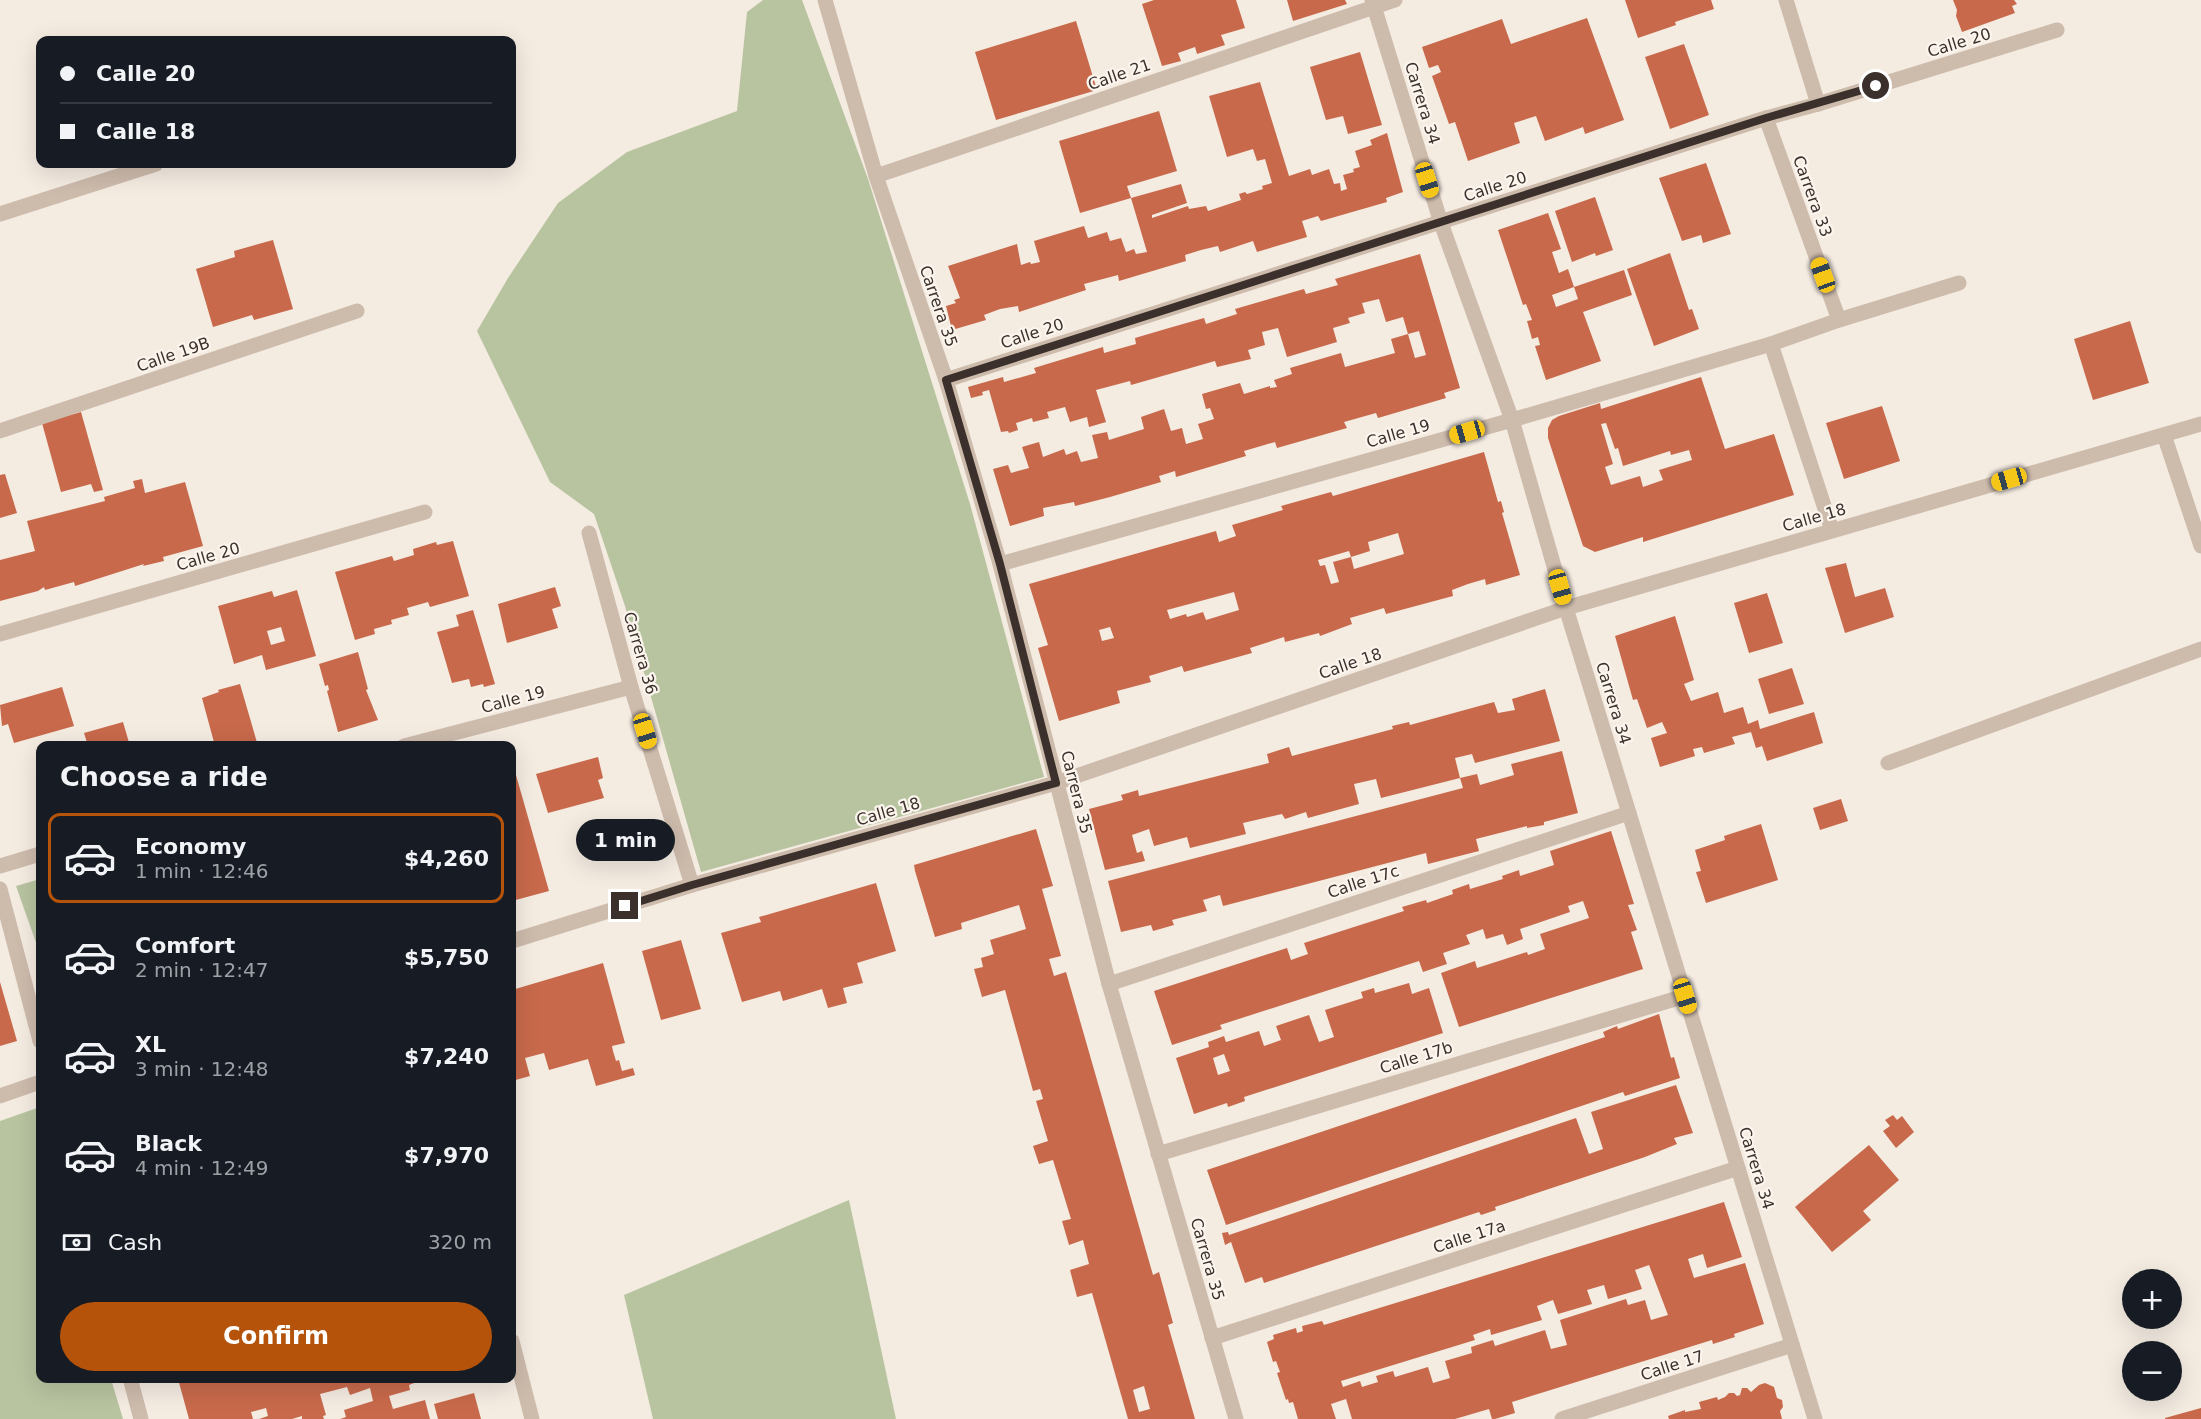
<!DOCTYPE html>
<meta charset="utf-8">
<style>
body{margin:0;font-family:"DejaVu Sans",sans-serif;background:#20242c;color:#f1f3f6;height:100vh;display:flex;flex-direction:column;font-size:22px;white-space:nowrap}
*{box-sizing:border-box;margin:0}
p{font-size:20px;color:#9ea1a6}
.icon{flex:none;width:33px;height:33px;fill:none;stroke:currentColor;stroke-width:2;stroke-linecap:round;stroke-linejoin:round}
.map{position:relative;flex:1;overflow:hidden}
.side{position:absolute;left:36px;top:741px;width:480px;height:642px;display:flex;flex-direction:column;background:#171b24;border-radius:12px;box-shadow:0 6px 24px #0002}
.side>*{flex:none}
.top-card{position:absolute;left:36px;top:36px;width:480px;height:132px;border-radius:12px;box-shadow:0 6px 24px #0002;display:grid;align-content:center;height:132px;padding:0 24px;background:#171b24}
.tools{position:absolute;left:2122px;top:1269px;display:grid;gap:12px}
.tools a{display:grid;place-items:center;width:60px;height:60px;border-radius:50%;background:#171b24;box-shadow:0 6px 24px #0002;font-size:30px}
.end{position:absolute;width:27px;height:27px;margin:-14px;border:8px solid #3b302b;background:#fff;box-shadow:0 0 0 3px #fff}
.from{border-radius:50%}
.bubble{position:absolute;height:42px;border-radius:21px;background:#171b24;box-shadow:0 6px 24px #0002;font-size:20px;font-weight:800;line-height:42px;text-align:center}
.car{position:absolute;width:18px;height:36px;margin:-18px -9px;border-radius:8px;box-shadow:0 0 4px 2px #0007;background:linear-gradient(#f5c518 24%,#345 0 40%,#f5c518 0 76%,#345 0 86%,#f5c518 0)}
.top-card b{display:flex;align-items:center;gap:21px;height:57px;font-size:22px}
.top-card b+b{border-top:2px solid #363941}
.top-card i{width:15px;height:15px;background:#f1f3f6}
ul{padding:0;list-style:none}
li{display:flex;align-items:center;gap:18px;height:90px;margin:0 12px 9px;padding:0 12px;border:3px solid transparent;border-radius:12px}
li div{flex:1}
li b{display:block;font-size:22px}
li em{font-style:normal;font-weight:800}
li.selected{border-color:#b45309}
li>.icon{width:54px;height:54px;stroke-width:1.5}
h2{padding:0 24px;font-size:27px;line-height:72px}
.pay{display:flex;align-items:center;gap:15px;height:66px;padding:0 24px;font-size:22px}
.pay p{margin-inline-start:auto}
.action{display:flex;gap:12px;margin-top:auto;padding:12px 24px}
.action a{flex:1;height:69px;border-radius:36px;background:#b45309;color:#fff;font-size:24px;font-weight:800;line-height:69px;text-align:center}
.map>svg:first-child{display:block}
.pitch{fill:#b8c4a0}
.building{fill:#c8694b;fill-rule:evenodd}
.lines{fill:none;stroke-linecap:round;stroke-linejoin:round}
.street{stroke:#cdbbac;stroke-width:15}
.route{stroke:#3b302b;stroke-width:8}
.labels{text-anchor:middle;stroke-width:4.5;stroke-linejoin:round;paint-order:stroke}
.street-label{font-size:16px;fill:#3b302b;stroke:#fbf5ee}
</style>
<div class="map">
<svg width="2201" height="1419" viewBox="0 0 2201 1419">
<rect width="100%" height="100%" fill="#f4ebe1"/>
<g class="pitch">
<polygon points="763,0 802,0 868,179 970,504 1044,777 701,872 625,606 594,514 550,482 477,331 508,278 558,203 627,152 737,111 747,12"/>
<polygon points="40,879 40,951 39,951 16,886"/>
<polygon points="37,1108 40,1121 40,1378 111,1379 123,1419 0,1419 0,1121"/>
<polygon points="849,1200 896,1419 653,1419 624,1295"/>
</g>
<g class="building">
<polygon points="1154,0 1236,0 1245,28 1221,35 1225,45 1197,54 1195,47 1178,53 1181,61 1162,66 1142,4"/>
<polygon points="1287,0 1345,0 1347,4 1293,21"/>
<polygon points="1625,0 1711,0 1714,9 1675,22 1676,25 1638,38"/>
<polygon points="1953,0 2014,0 2017,4 2012,6 2015,13 1962,32 1956,16 1957,10"/>
<polygon points="1587,18 1624,120 1585,134 1583,127 1545,141 1536,116 1514,123 1520,143 1468,161 1455,122 1449,124 1432,76 1441,72 1438,65 1429,68 1422,47 1502,19 1511,44"/>
<polygon points="1076,21 1097,90 996,120 975,52"/>
<polygon points="1684,44 1709,115 1670,129 1645,57"/>
<polygon points="1360,52 1382,125 1348,134 1343,116 1326,120 1310,67"/>
<polygon points="1260,82 1289,176 1310,169 1312,175 1329,169 1334,184 1340,183 1341,191 1347,189 1343,175 1354,172 1353,169 1360,167 1355,151 1372,145 1370,140 1387,133 1403,192 1386,198 1387,202 1321,221 1318,216 1302,221 1307,237 1257,252 1253,241 1220,252 1218,246 1201,250 1185,255 1186,261 1119,281 1118,275 1084,284 1086,290 1019,312 1018,306 1000,309 984,315 986,320 952,330 946,306 956,303 954,300 960,298 948,266 1017,244 1021,265 1030,262 1031,264 1040,262 1034,241 1084,226 1088,238 1107,232 1110,241 1121,238 1126,252 1134,249 1136,254 1147,252 1131,198 1181,184 1187,203 1152,215 1152,218 1188,206 1189,209 1206,206 1208,211 1241,200 1239,194 1245,192 1247,194 1263,189 1262,186 1272,183 1265,159 1257,161 1253,149 1227,157 1209,96"/>
<polygon points="1159,111 1177,171 1127,186 1131,198 1080,213 1059,141"/>
<polygon points="1706,163 1731,234 1703,243 1701,235 1682,241 1659,178"/>
<polygon points="1595,197 1613,250 1596,256 1595,253 1572,262 1555,211"/>
<polygon points="1548,213 1561,249 1552,252 1559,273 1568,269 1574,287 1552,295 1556,307 1578,299 1574,287 1624,270 1632,295 1583,312 1601,361 1546,380 1535,346 1540,345 1538,337 1532,339 1527,321 1532,320 1526,304 1523,305 1498,230"/>
<polygon points="273,240 293,309 254,320 252,315 213,327 196,269 235,257 234,251"/>
<polygon points="1670,253 1689,310 1692,309 1699,329 1654,346 1627,269"/>
<path d="M1420,254L1460,388L1444,393L1446,398L1378,418L1376,413L1344,422L1347,428L1277,448L1275,442L1244,451L1246,456L1176,477L1175,471L1159,476L1161,482L1110,497L1075,506L1074,502L1043,508L1044,516L1010,526L993,469L1008,465L1011,473L1029,468L1022,447L1039,442L1043,457L1064,449L1066,455L1077,451L1081,462L1098,458L1092,435L1107,432L1109,440L1144,429L1141,417L1164,409L1171,431L1182,428L1186,444L1203,439L1198,424L1214,419L1210,408L1206,409L1202,394L1240,383L1244,394L1270,386V388L1277,387L1274,380L1292,374L1290,368L1341,353L1345,367L1395,353L1391,339L1408,334L1403,317L1386,322L1379,299L1362,303L1365,313L1348,318L1350,323L1333,328L1337,342L1287,357L1278,328L1262,332L1265,345L1248,350L1251,359L1217,367L1215,361L1131,385L1130,381L1096,390L1106,422L1089,427L1087,417L1070,422L1065,407L1047,412L1049,418L1033,422L1032,418L1016,423L1018,430L1009,433L1008,431L1001,432L989,390L982,392L983,395L971,398L968,387L1003,377L1004,382L1036,373L1034,368L1103,347L1104,353L1136,344L1135,338L1169,328L1204,318L1206,324L1237,314L1235,309L1304,289L1306,294L1338,285L1335,279ZM1419,331L1426,355L1415,358L1408,334Z"/>
<polygon points="2130,321 2149,383 2093,400 2074,339"/>
<path d="M1701,377L1725,449L1774,434L1794,495L1643,542V537L1595,552L1583,546L1548,438V428L1552,420L1559,416L1600,403L1601,409ZM1606,423L1615,449L1618,448L1623,466L1670,451L1671,455L1689,450L1692,460L1659,470L1663,480L1643,487L1640,476L1611,485L1605,467L1613,464L1601,424Z"/>
<polygon points="1882,406 1900,461 1844,479 1826,423"/>
<polygon points="81,412 103,490 94,492 91,484 61,492 42,423"/>
<path d="M1484,452L1498,502L1501,501L1504,512L1502,513L1520,575L1486,585L1485,579L1468,584L1452,590L1453,596L1386,614L1384,608L1350,618L1352,624L1320,636L1319,633L1285,642L1284,637L1250,648L1252,653L1184,672L1182,666L1149,676L1151,682L1117,691L1120,703L1059,721L1038,648L1048,645L1029,584L1216,531L1219,542L1236,536L1232,525L1283,510L1281,506L1331,492L1333,496ZM1398,533L1404,554L1354,569L1351,557L1333,562L1339,582L1331,584L1325,565L1320,566L1318,560L1349,551L1351,557L1370,551L1368,542ZM1234,592L1239,610L1206,620L1203,612L1187,617L1186,614L1170,619L1167,610ZM1110,627L1114,638L1102,641L1099,630Z"/>
<polygon points="5,474 17,513 0,518 0,475"/>
<polygon points="142,479 145,493 185,482 203,546 163,557 164,561 143,566 144,564 75,586 74,582 45,590 44,587 38,591 0,601 0,560 35,551 27,521 105,501 104,497 135,488 133,481"/>
<polygon points="453,541 469,596 430,607 428,602 407,608 409,615 391,620 392,624 374,629 375,634 355,640 335,572 392,556 394,561 414,555 413,549 436,542 437,545"/>
<polygon points="1846,563 1855,597 1885,588 1894,617 1845,633 1825,568"/>
<polygon points="555,587 561,606 552,609 558,628 507,643 498,604"/>
<path d="M297,590L316,656L266,670L262,655L234,664L218,606L272,591L274,597ZM281,627L285,641L271,645L267,631Z"/>
<polygon points="1767,593 1783,643 1749,653 1734,603"/>
<polygon points="473,610 495,684 484,687 483,684 471,687 469,679 452,683 437,632 459,626 456,615"/>
<polygon points="1675,616 1694,680 1684,684 1691,701 1718,692 1724,713 1743,707 1748,724 1758,720 1760,729 1814,712 1823,743 1767,761 1762,746 1756,748 1751,732 1732,737 1735,744 1704,753 1702,747 1693,749 1695,756 1660,767 1651,738 1667,733 1662,722 1647,728 1637,699 1633,700 1615,636"/>
<polygon points="358,652 368,689 366,690 378,720 338,732 327,691 329,690 328,685 325,686 319,664"/>
<polygon points="1792,668 1804,704 1769,714 1758,679"/>
<polygon points="240,684 258,746 215,746 202,698 219,692 218,690"/>
<polygon points="62,687 74,726 14,743 8,724 2,726 0,705"/>
<polygon points="1545,689 1560,741 1475,763 1472,754 1455,758 1460,778 1477,774 1480,785 1514,775 1511,764 1562,751 1578,813 1544,822 1544,825 1527,828 1527,826 1476,839 1479,851 1428,864 1426,853 1223,906 1220,895 1203,900 1207,911 1172,920 1174,925 1153,931 1151,925 1121,932 1108,881 1463,788 1460,778 1381,798 1376,779 1354,784 1359,804 1308,818 1306,812 1285,819 1282,814 1243,823 1246,834 1190,848 1187,837 1154,846 1149,829 1132,835 1137,853 1142,851 1145,861 1105,870 1089,809 1123,800 1121,795 1138,790 1139,796 1269,763 1267,754 1289,747 1292,756 1393,729 1392,726 1409,722 1410,725 1494,702 1498,713 1515,710 1512,699"/>
<polygon points="123,722 130,746 88,746 84,733"/>
<polygon points="598,757 603,778 598,780 604,798 548,813 536,774"/>
<polygon points="512,761 549,891 512,901 512,870 514,869 512,859"/>
<polygon points="1841,799 1848,821 1820,830 1813,808"/>
<polygon points="1761,824 1778,880 1706,903 1696,872 1701,871 1695,850 1725,840 1724,836"/>
<path d="M1036,829L1053,886L1042,889L1061,956L1049,959L1054,976L1066,972L1153,1275L1159,1272L1173,1323L1168,1325L1195,1419H1128L1092,1293L1077,1297L1070,1270L1089,1264L1083,1240L1069,1245L1062,1221L1071,1219L1053,1160L1039,1164L1033,1146L1048,1141L1036,1101L1043,1099L1040,1089L1033,1091L1005,990L982,997L974,969L983,967L981,958L994,954L990,940L1026,929L1019,905L961,923L962,929L935,937L915,871L914,865ZM1144,1386L1150,1409L1139,1412L1133,1390Z"/>
<polygon points="1611,831 1634,904 1628,905 1637,930 1631,932 1643,969 1459,1027 1441,973 1475,961 1477,968 1527,952 1528,955 1545,949 1540,934 1589,918 1583,901 1568,906 1570,912 1520,929 1523,939 1507,945 1503,934 1486,939 1483,929 1466,935 1470,944 1443,953 1447,964 1423,972 1419,961 1220,1025 1222,1029 1172,1045 1154,991 1287,948 1291,960 1308,954 1304,943 1404,911 1402,907 1426,900 1427,903 1453,894 1452,890 1469,884 1470,889 1503,879 1502,876 1519,870 1520,876 1554,865 1550,851"/>
<polygon points="876,883 896,951 857,963 863,983 843,988 847,1003 828,1008 822,989 783,1001 780,991 742,1002 721,933 761,922 759,917"/>
<polygon points="681,940 701,1009 661,1020 642,951"/>
<polygon points="603,963 625,1043 612,1046 613,1051 616,1061 619,1060 622,1071 633,1068 635,1075 596,1086 588,1059 549,1070 544,1053 525,1058 530,1076 512,1081 512,990"/>
<polygon points="0,982 17,1041 0,1046"/>
<path d="M1409,983L1412,994L1429,988L1443,1033L1244,1097L1245,1101L1228,1107L1227,1103L1194,1114L1176,1058L1209,1047L1208,1042L1224,1036L1226,1042L1259,1031L1264,1046L1281,1040L1276,1026L1309,1015L1319,1042L1334,1037L1325,1010L1363,998L1361,992L1374,988L1375,993ZM1224,1054L1230,1071L1218,1075L1213,1058Z"/>
<polygon points="1659,1014 1671,1058 1674,1057 1680,1078 1625,1096 1623,1092 1226,1225 1207,1170 1605,1037 1603,1032 1617,1026 1618,1029"/>
<polygon points="1676,1085 1693,1133 1674,1138 1677,1144 1645,1157 1495,1207 1496,1210 1481,1215 1479,1212 1264,1283 1262,1277 1245,1283 1231,1242 1225,1245 1222,1233 1228,1232 1229,1235 1576,1118 1589,1154 1603,1149 1591,1112"/>
<polygon points="1893,1115 1897,1120 1902,1116 1914,1132 1896,1148 1883,1131 1890,1126 1885,1120"/>
<polygon points="1869,1145 1899,1180 1863,1211 1871,1220 1832,1252 1795,1207"/>
<path d="M1724,1202L1742,1257L1707,1268L1703,1254L1688,1259L1694,1278L1745,1263L1764,1324L1734,1334L1735,1337L1713,1344L1712,1340L1512,1402L1515,1413L1495,1419H1492L1489,1409L1455,1419H1352L1346,1399L1331,1404L1336,1419H1298L1293,1402L1289,1403L1288,1399L1286,1400L1277,1373L1280,1372L1276,1361L1273,1362L1267,1342L1274,1339L1273,1335L1296,1328L1297,1333L1303,1331L1302,1326L1322,1321L1324,1325ZM1649,1265L1668,1315L1651,1320L1645,1300L1628,1305L1626,1299L1560,1320L1567,1345L1551,1349L1545,1330L1495,1346L1493,1340L1471,1347L1472,1353L1445,1361L1450,1378L1433,1383L1428,1367L1395,1377L1393,1371L1376,1376L1378,1382L1362,1387L1360,1381L1343,1387L1341,1381L1475,1340L1473,1335L1490,1329L1491,1335L1542,1320L1537,1306L1553,1300L1558,1314L1592,1304L1587,1290L1604,1285L1608,1299L1642,1289L1635,1270Z"/>
<polygon points="181,1378 240,1378 241,1380 247,1378 427,1378 409,1385 410,1390 389,1396 393,1409 425,1400 430,1419 340,1419 346,1417 344,1410 373,1401 370,1388 350,1395 347,1387 320,1394 326,1415 323,1416 324,1419 302,1419 302,1416 292,1419 259,1419 268,1416 266,1408 251,1412 253,1419 189,1419 178,1379"/>
<polygon points="1765,1383 1774,1387 1777,1398 1782,1400 1783,1407 1780,1411 1782,1419 1669,1419 1668,1416 1685,1410 1685,1412 1701,1409 1699,1402 1717,1397 1718,1400 1725,1397 1729,1393 1734,1393 1737,1396 1740,1395 1742,1388 1747,1388 1751,1392 1759,1385"/>
<polygon points="474,1393 481,1419 438,1419 434,1404"/>
<polygon points="2201,1408 2201,1419 2165,1419 2165,1418"/>
</g>
<g class="lines">
<g class="street">
<polyline points="825,0 876,176 946,380 1000,564 1109,984 1236,1419"/>
<polyline points="1372,0 1441,223 1512,420 1566,608 1815,1419"/>
<polyline points="1786,0 1818,104"/>
<polyline points="1766,118 1839,320"/>
<polyline points="876,176 1395,0"/>
<polyline points="0,214 156,164"/>
<polyline points="1771,344 1832,530"/>
<polyline points="946,380 1766,118 1818,104 2057,30"/>
<polyline points="0,431 357,311"/>
<polyline points="2164,435 2201,546"/>
<polyline points="589,533 631,687 692,885"/>
<polyline points="1000,564 1512,420 1771,344 1839,320 1959,283"/>
<polyline points="0,634 425,512"/>
<polyline points="404,746 631,687"/>
<polyline points="1888,763 2201,649"/>
<polyline points="0,866 40,854"/>
<polyline points="0,889 40,1041"/>
<polyline points="512,941 692,885 1056,783 1566,608 2201,424"/>
<polyline points="1109,984 1629,813"/>
<polyline points="0,1096 40,1082"/>
<polyline points="1158,1154 1685,996"/>
<polyline points="1212,1338 1738,1168"/>
<polyline points="512,1341 532,1419"/>
<polyline points="130,1378 141,1419"/>
<polyline points="1562,1419 1792,1345"/>
</g>
</g>
<g class="lines">
<polyline class="route" points="625,906 692,885 1056,783 1000,564 946,380 1766,118 1876,86"/>
</g>
<g class="labels">
<g class="street-label">
<text transform="translate(1959 42) rotate(-17)" y="6">Calle 20</text>
<text transform="translate(1119 74) rotate(-19)" y="6">Calle 21</text>
<text transform="translate(1423 103) rotate(73)" y="6">Carrera 34</text>
<text transform="translate(1495 186) rotate(-18)" y="6">Calle 20</text>
<text transform="translate(1813 196) rotate(70)" y="6">Carrera 33</text>
<text transform="translate(939 306) rotate(71)" y="6">Carrera 35</text>
<text transform="translate(1032 333) rotate(-18)" y="6">Calle 20</text>
<text transform="translate(173 354) rotate(-19)" y="6">Calle 19B</text>
<text transform="translate(1398 433) rotate(-16)" y="6">Calle 19</text>
<text transform="translate(1814 517) rotate(-16)" y="6">Calle 18</text>
<text transform="translate(208 556) rotate(-16)" y="6">Calle 20</text>
<text transform="translate(641 653) rotate(74)" y="6">Carrera 36</text>
<text transform="translate(1350 663) rotate(-19)" y="6">Calle 18</text>
<text transform="translate(513 699) rotate(-15)" y="6">Calle 19</text>
<text transform="translate(1614 703) rotate(73)" y="6">Carrera 34</text>
<text transform="translate(1077 792) rotate(76)" y="6">Carrera 35</text>
<text transform="translate(888 811) rotate(-16)" y="6">Calle 18</text>
<text transform="translate(1363 881) rotate(-18)" y="6">Calle 17c</text>
<text transform="translate(1416 1057) rotate(-17)" y="6">Calle 17b</text>
<text transform="translate(1757 1168) rotate(73)" y="6">Carrera 34</text>
<text transform="translate(1469 1236) rotate(-18)" y="6">Calle 17a</text>
<text transform="translate(1208 1259) rotate(74)" y="6">Carrera 35</text>
<text transform="translate(1672 1365) rotate(-18)" y="6">Calle 17</text>
</g>
</g>
</svg>
<div class="tools">
<a>+</a>
<a>−</a>
</div>
<i class="end from" style="left:1876px;top:86px"></i>
<i class="end" style="left:625px;top:906px"></i>
<div class="bubble" style="left:576px;top:819px;width:99px">1 min</div>
<i class="car" style="left:1427px;top:180px;rotate:163deg"></i>
<i class="car" style="left:1823px;top:275px;rotate:340deg"></i>
<i class="car" style="left:1467px;top:432px;rotate:254deg"></i>
<i class="car" style="left:2009px;top:479px;rotate:254deg"></i>
<i class="car" style="left:1560px;top:587px;rotate:164deg"></i>
<i class="car" style="left:645px;top:731px;rotate:163deg"></i>
<i class="car" style="left:1685px;top:996px;rotate:163deg"></i>
<div class="top-card">
<b><i class="from"></i>Calle 20</b>
<b><i></i>Calle 18</b>
</div>
<section class="side">
<h2>Choose a ride</h2>
<ul>
<li class="selected"><svg class="icon" aria-label="car" viewBox="0 0 24 24"><path d="M5 17H2v-5l4-1 3-4h7l3 4 3 1v5h-3M9 17h6M6 11h13"/><circle cx="7" cy="17" r="2"/><circle cx="17" cy="17" r="2"/></svg><div><b>Economy</b><p>1 min · 12:46</p></div><em>$4,260</em></li>
<li><svg class="icon" aria-label="car" viewBox="0 0 24 24"><path d="M5 17H2v-5l4-1 3-4h7l3 4 3 1v5h-3M9 17h6M6 11h13"/><circle cx="7" cy="17" r="2"/><circle cx="17" cy="17" r="2"/></svg><div><b>Comfort</b><p>2 min · 12:47</p></div><em>$5,750</em></li>
<li><svg class="icon" aria-label="car" viewBox="0 0 24 24"><path d="M5 17H2v-5l4-1 3-4h7l3 4 3 1v5h-3M9 17h6M6 11h13"/><circle cx="7" cy="17" r="2"/><circle cx="17" cy="17" r="2"/></svg><div><b>XL</b><p>3 min · 12:48</p></div><em>$7,240</em></li>
<li><svg class="icon" aria-label="car" viewBox="0 0 24 24"><path d="M5 17H2v-5l4-1 3-4h7l3 4 3 1v5h-3M9 17h6M6 11h13"/><circle cx="7" cy="17" r="2"/><circle cx="17" cy="17" r="2"/></svg><div><b>Black</b><p>4 min · 12:49</p></div><em>$7,970</em></li>
</ul>
<div class="pay"><svg class="icon" aria-label="cash" viewBox="0 0 24 24"><path d="M3 7h18v10H3z"/><circle cx="12" cy="12" r="2"/></svg>Cash<p>320 m</p></div>
<div class="action"><a>Confirm</a></div>
</section>
</div>
